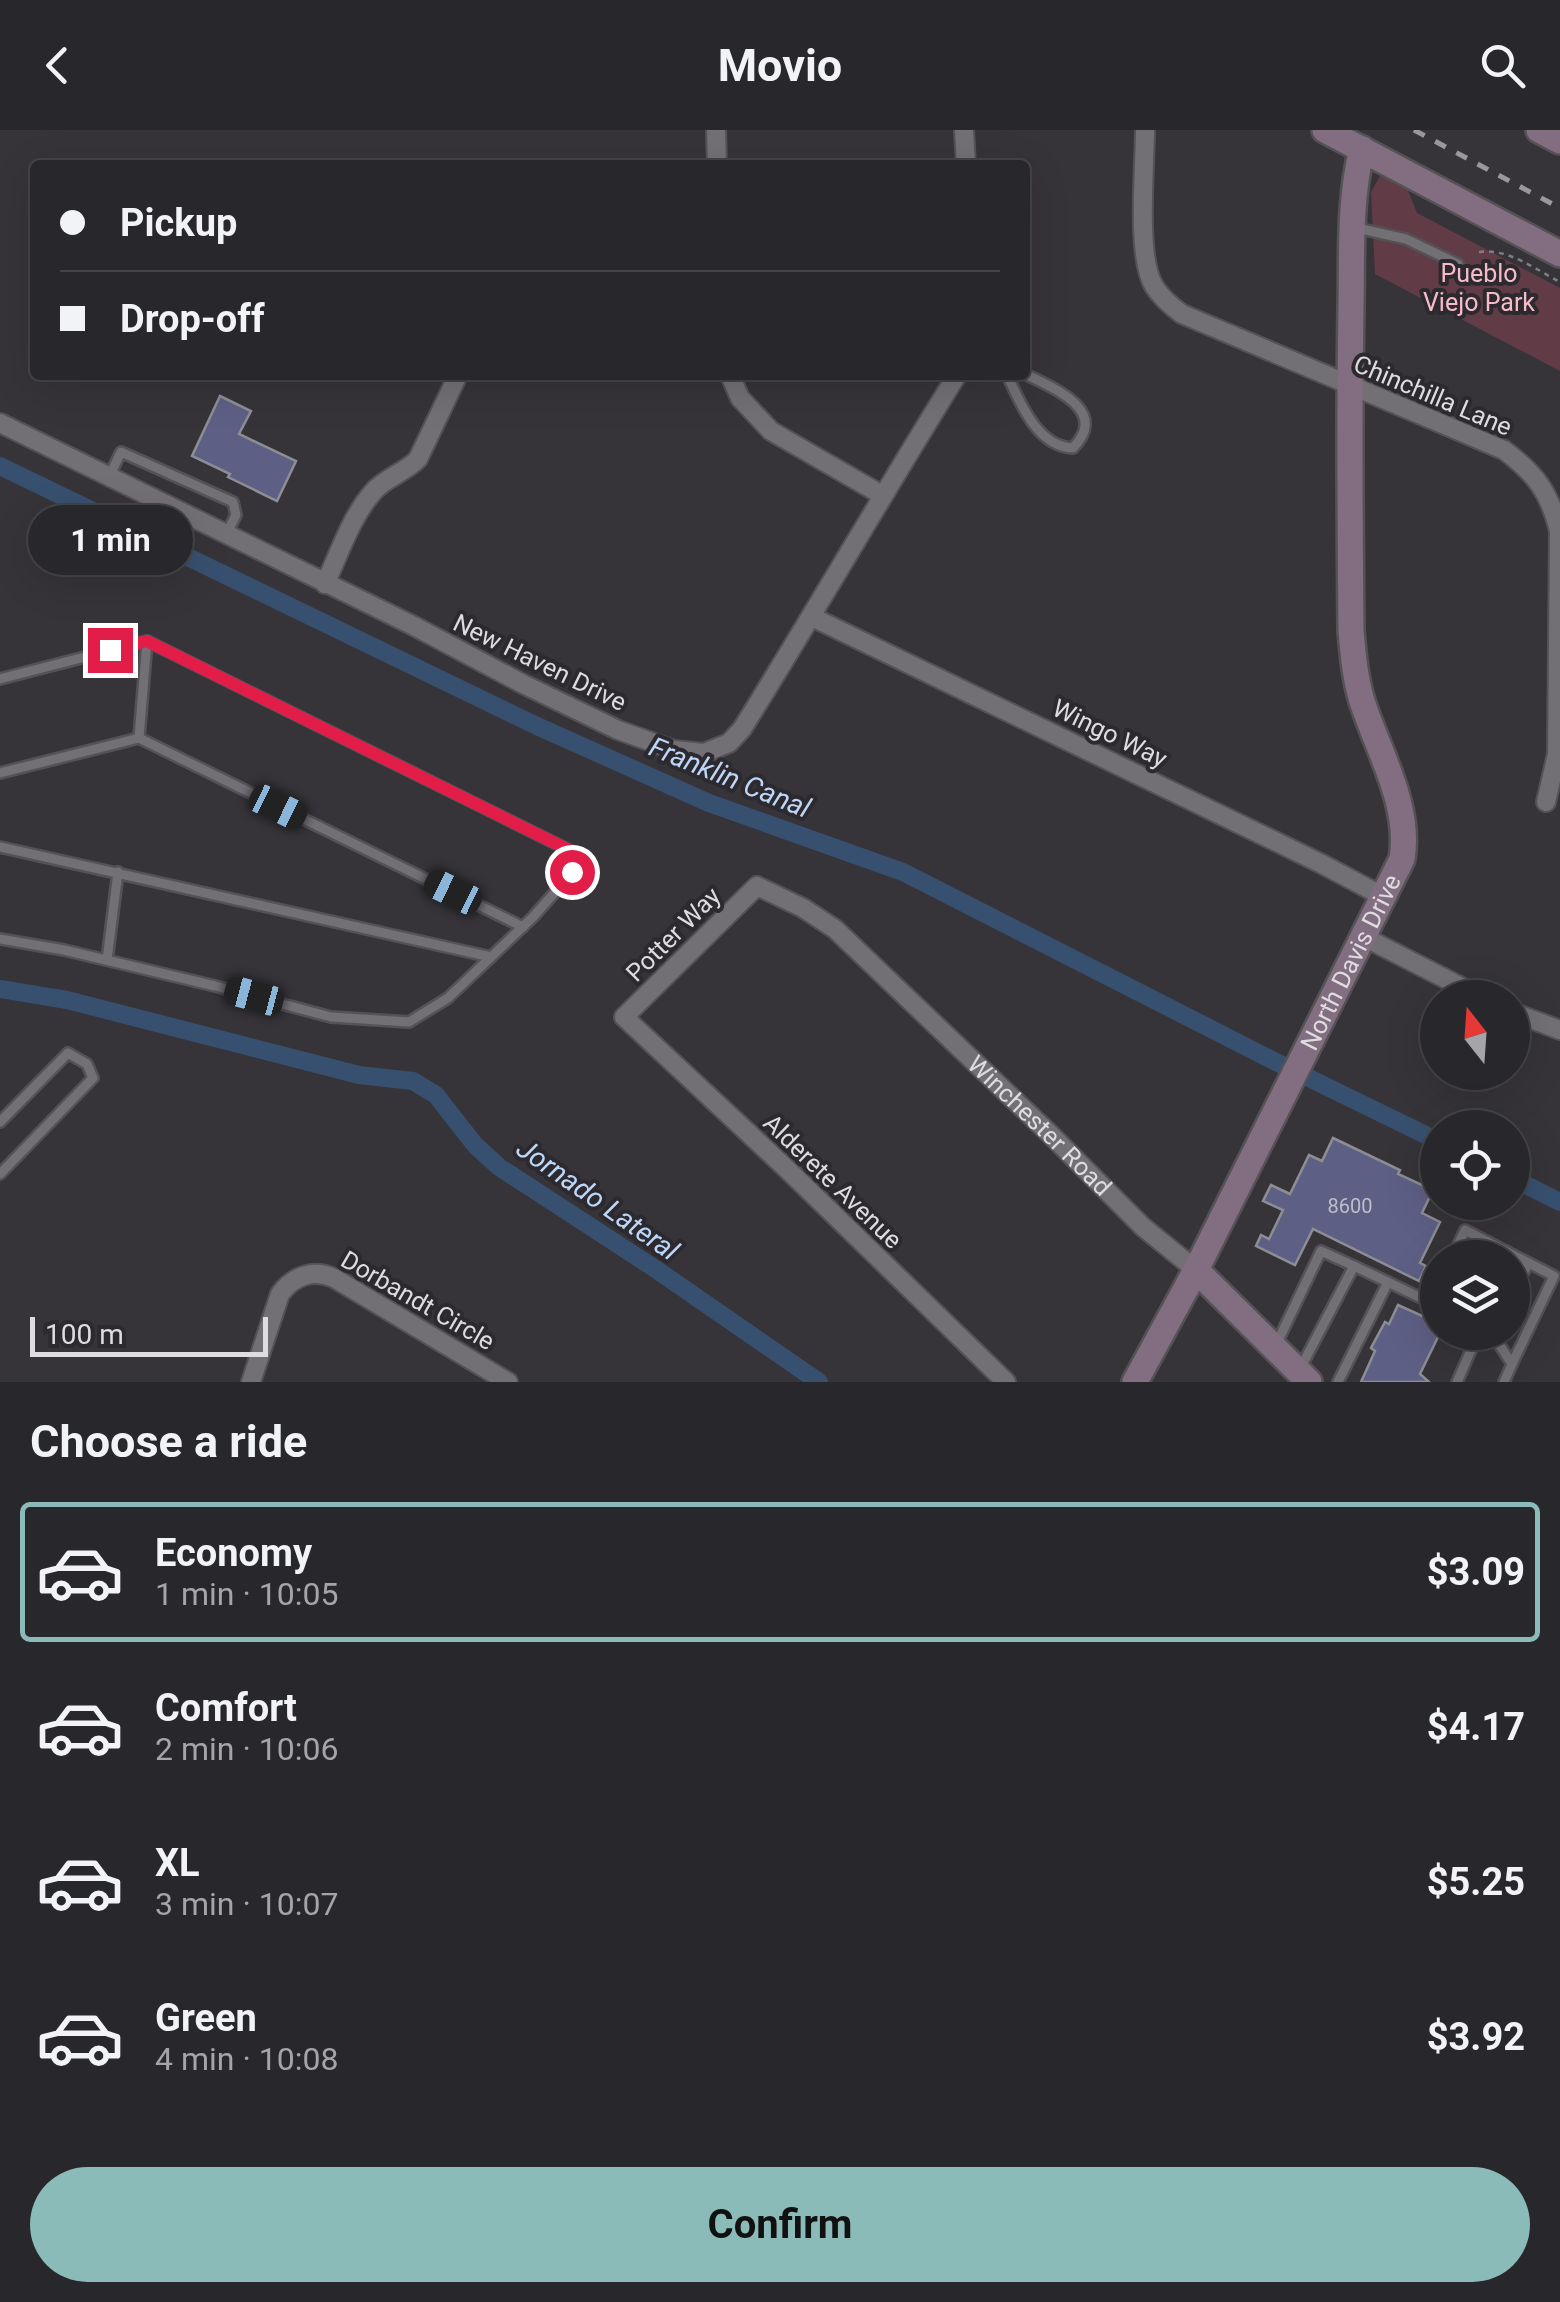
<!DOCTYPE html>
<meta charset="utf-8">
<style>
body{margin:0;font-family:Roboto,sans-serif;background:#302f33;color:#f1f3f6;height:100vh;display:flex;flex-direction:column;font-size:38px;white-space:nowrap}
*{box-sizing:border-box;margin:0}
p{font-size:32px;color:#a5a5a9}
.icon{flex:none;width:55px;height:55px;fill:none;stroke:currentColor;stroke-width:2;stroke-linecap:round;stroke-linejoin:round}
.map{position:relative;height:1252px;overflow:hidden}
.panel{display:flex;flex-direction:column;background:#28272b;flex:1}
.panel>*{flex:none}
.guide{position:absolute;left:30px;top:30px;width:1000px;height:220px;border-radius:10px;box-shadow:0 10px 40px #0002,0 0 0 2px #444447;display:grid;align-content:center;height:220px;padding:0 30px;background:#28272b}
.needle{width:65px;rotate:343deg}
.controls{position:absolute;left:1420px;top:850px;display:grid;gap:20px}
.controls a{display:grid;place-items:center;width:110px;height:110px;border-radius:50%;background:#28272b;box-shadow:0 10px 40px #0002,0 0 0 2px #444447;font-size:50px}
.scale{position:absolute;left:30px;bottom:25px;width:238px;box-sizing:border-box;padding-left:10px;border:5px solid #dedcdf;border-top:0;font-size:28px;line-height:35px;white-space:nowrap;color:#dedcdf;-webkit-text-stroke:8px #2c2a2f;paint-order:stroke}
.end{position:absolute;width:45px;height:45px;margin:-22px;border:12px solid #e11d48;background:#fff;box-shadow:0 0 0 5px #fff}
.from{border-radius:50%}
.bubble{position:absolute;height:70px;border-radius:35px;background:#28272b;box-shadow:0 10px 40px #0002,0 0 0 2px #444447;font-size:32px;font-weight:700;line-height:70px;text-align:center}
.car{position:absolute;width:30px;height:60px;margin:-30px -15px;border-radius:12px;box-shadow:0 0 8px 2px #0007;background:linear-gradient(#222 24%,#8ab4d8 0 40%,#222 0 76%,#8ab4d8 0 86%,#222 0)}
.guide b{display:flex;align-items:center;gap:35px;height:95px;font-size:38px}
.guide b+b{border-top:2px solid #444447}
.guide i{width:25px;height:25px;background:#f1f3f6}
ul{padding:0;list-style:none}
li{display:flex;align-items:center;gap:30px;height:140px;margin:0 20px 15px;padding:0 10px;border:5px solid transparent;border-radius:10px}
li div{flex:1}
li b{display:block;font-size:38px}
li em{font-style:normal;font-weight:700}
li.active{border-color:#8bbbb9}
li>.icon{width:90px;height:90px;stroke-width:1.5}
h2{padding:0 30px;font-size:45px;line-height:120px}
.button{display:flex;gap:20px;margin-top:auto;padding:20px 30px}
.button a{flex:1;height:115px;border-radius:60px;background:#8bbbb9;color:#111;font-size:40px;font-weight:700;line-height:115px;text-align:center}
header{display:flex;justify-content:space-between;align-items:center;height:130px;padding:0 30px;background:#28272b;font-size:45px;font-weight:700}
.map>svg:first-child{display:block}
.green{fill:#613c46}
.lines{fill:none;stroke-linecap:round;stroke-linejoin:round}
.canal{stroke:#38506f;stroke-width:18}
.building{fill:#5e5f85;stroke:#8d8e94;stroke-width:2.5}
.lane-casing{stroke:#545255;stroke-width:14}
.street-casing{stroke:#545255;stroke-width:22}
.secondary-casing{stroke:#545255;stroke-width:30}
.path{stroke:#807e82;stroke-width:2.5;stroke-dasharray:5 5;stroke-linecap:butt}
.lane{stroke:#727075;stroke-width:9}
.street{stroke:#727075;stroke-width:18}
.secondary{stroke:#826e80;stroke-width:25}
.rail{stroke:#9a989c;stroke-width:5;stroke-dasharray:12 12;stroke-linecap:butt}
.route{stroke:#e11d48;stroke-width:12}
.labels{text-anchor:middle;stroke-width:8;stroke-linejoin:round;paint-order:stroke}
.number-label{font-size:20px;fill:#bebdc8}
.park-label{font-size:25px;fill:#f7bac9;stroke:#2c2a2f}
.street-label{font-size:25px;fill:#dedcdf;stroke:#2c2a2f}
.water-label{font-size:28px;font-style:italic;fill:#bed7f8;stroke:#2c2a2f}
</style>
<header><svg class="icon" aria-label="back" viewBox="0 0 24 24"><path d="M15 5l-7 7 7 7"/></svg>Movio<svg class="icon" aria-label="search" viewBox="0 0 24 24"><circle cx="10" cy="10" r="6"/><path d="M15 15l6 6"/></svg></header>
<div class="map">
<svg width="1560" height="1252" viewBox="0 0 1560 1252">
<rect width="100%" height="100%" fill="#363439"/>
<polygon class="green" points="1380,46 1407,58 1417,83 1560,158 1560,241 1375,144 1371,62"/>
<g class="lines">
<g class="canal">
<polyline points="0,336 537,596 709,673 903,742 1274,931 1438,1011"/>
<polyline points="0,859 67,870 359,945 413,951 436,965 475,1015 499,1037 657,1140 819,1252"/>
<polyline points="1512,1048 1560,1072"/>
</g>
</g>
<g class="building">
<polygon points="220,266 251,281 239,304 296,331 277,371 228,347 230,344 192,326"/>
<polygon points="1333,1008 1400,1040 1398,1044 1433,1060 1422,1083 1440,1092 1420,1133 1426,1136 1419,1151 1313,1099 1295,1135 1256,1116 1261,1105 1269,1109 1283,1080 1263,1071 1271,1055 1290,1064 1309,1025 1322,1031"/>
<polygon points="1398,1175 1438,1193 1438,1207 1420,1244 1429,1252 1361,1252 1375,1221 1371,1218 1385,1192 1389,1194"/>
</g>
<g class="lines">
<g class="lane-casing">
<g id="lane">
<polyline points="1357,98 1406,109 1458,134"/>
<path d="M1007,245C1020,272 1037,317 1073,318C1110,280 1053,258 1025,244"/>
<polyline points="109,347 121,322 233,372 236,385 227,403"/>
<polyline points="0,549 147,511 577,724 572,743 533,787 448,868 409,892 331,887 215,856 64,820 0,809"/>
<polyline points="139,608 147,511"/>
<polyline points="0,643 139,608 523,797"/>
<polyline points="0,717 491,827"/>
<polyline points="107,830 118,742"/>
<polyline points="0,992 68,923 87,934 93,948 0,1044"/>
<polyline points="1452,1128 1465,1100 1554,1146 1512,1234"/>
<polyline points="1480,1128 1488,1112"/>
<polyline points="1512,1162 1529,1133"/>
<polyline points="1430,1173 1438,1156"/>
<polyline points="1491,1202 1512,1234 1504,1252"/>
<polyline points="1276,1215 1321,1121 1354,1136"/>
<polyline points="1300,1239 1354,1136 1438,1176"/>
<polyline points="1338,1252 1388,1152"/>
<polyline points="1457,1252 1479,1202"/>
</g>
</g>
<g class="street-casing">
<g id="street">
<polyline points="716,0 717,35"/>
<polyline points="964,0 966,35"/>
<path d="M1145,0C1145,37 1136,127 1154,156C1161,168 1171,176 1182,184L1504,320C1536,344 1550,363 1559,401L1557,624L1546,672"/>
<polyline points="730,245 740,268 771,301 882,365"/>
<path d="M0,293L414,496L523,554L618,600L674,620L704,623L729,613L742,599C815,482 884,362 957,245"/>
<path d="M325,454C339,424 351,387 373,362C385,348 404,343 418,329L458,245"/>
<polyline points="812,487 1322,734 1384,767"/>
<polyline points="1364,807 1483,868"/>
<polyline points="1512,882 1560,900"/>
<path d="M251,1252L280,1164C294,1145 314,1139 334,1148L508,1252"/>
<path id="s1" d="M1006,1252L788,1040L624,887L757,756L803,778L835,799L1051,1005L1143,1097L1196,1140"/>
</g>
</g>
<g class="secondary-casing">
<g id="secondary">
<polyline points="1325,0 1560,124"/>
<polyline points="1539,0 1560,11"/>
<polyline points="1196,1140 1309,1252"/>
<path id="s2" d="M1135,1252L1196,1140L1402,729C1411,675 1378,621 1362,571C1355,548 1353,524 1351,501C1350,393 1349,286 1351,179C1352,126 1349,71 1362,19"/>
</g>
</g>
<path class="path" d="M1479,122C1508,118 1535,139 1560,152"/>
<use href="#lane" class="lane"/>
<use href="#street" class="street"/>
<use href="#secondary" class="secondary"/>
<polyline class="rail" points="1414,0 1560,78"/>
</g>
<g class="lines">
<polyline class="route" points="110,520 147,511 577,724 572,742"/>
</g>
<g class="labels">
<g class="number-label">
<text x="1350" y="1083">8600</text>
</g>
<g class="park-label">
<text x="1479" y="152">Pueblo<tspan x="1479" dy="29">Viejo Park</tspan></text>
</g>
<g class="street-label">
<text transform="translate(1433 265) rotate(23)" y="9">Chinchilla Lane</text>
<text transform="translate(540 532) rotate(26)" y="9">New Haven Drive</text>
<text transform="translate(1110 603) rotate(26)" y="9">Wingo Way</text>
<text transform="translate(673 804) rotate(-45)" y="9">Potter Way</text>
<text dy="9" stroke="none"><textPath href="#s2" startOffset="472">North Davis Drive</textPath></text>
<text dy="9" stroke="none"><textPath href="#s1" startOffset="1088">Winchester Road</textPath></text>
<text transform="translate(833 1051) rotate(44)" y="9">Alderete Avenue</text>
<text transform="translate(418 1170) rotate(30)" y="9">Dorbandt Circle</text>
</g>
<g class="water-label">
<text transform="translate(730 647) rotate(22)" y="10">Franklin Canal</text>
<text transform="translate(598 1069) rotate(35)" y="10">Jornado Lateral</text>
</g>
</g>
</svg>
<div class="controls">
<a><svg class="needle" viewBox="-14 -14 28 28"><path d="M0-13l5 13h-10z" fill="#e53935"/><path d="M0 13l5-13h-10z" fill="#a5a5a9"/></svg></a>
<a><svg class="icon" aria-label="locate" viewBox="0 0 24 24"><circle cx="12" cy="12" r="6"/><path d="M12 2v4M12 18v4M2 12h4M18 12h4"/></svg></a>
<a><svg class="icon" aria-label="layers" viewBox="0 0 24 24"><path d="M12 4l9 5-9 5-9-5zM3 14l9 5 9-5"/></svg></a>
</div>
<div class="scale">100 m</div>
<i class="end from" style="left:572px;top:742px"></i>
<i class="end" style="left:110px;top:520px"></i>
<div class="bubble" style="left:28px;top:375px;width:165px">1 min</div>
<i class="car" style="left:278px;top:677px;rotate:116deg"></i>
<i class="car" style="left:453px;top:762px;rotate:296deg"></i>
<i class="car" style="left:254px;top:866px;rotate:285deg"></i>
<div class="guide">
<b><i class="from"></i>Pickup</b>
<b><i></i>Drop-off</b>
</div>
</div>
<section class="panel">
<h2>Choose a ride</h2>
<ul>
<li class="active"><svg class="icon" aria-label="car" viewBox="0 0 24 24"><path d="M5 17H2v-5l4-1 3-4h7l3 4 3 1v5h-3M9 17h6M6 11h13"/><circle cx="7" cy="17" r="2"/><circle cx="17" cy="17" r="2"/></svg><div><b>Economy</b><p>1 min · 10:05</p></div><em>$3.09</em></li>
<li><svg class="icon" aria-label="car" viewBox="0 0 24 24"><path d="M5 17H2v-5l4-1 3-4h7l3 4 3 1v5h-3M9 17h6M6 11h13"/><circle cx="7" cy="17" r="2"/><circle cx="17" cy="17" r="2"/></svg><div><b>Comfort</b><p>2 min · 10:06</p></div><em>$4.17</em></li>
<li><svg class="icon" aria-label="car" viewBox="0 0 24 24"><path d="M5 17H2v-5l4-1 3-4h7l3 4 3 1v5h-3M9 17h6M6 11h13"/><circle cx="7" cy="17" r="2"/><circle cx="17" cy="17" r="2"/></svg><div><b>XL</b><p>3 min · 10:07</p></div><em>$5.25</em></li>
<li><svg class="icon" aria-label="car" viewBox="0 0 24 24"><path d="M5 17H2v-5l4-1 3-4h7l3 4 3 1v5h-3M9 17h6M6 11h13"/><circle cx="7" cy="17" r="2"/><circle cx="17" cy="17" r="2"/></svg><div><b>Green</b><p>4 min · 10:08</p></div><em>$3.92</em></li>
</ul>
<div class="button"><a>Confirm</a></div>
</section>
